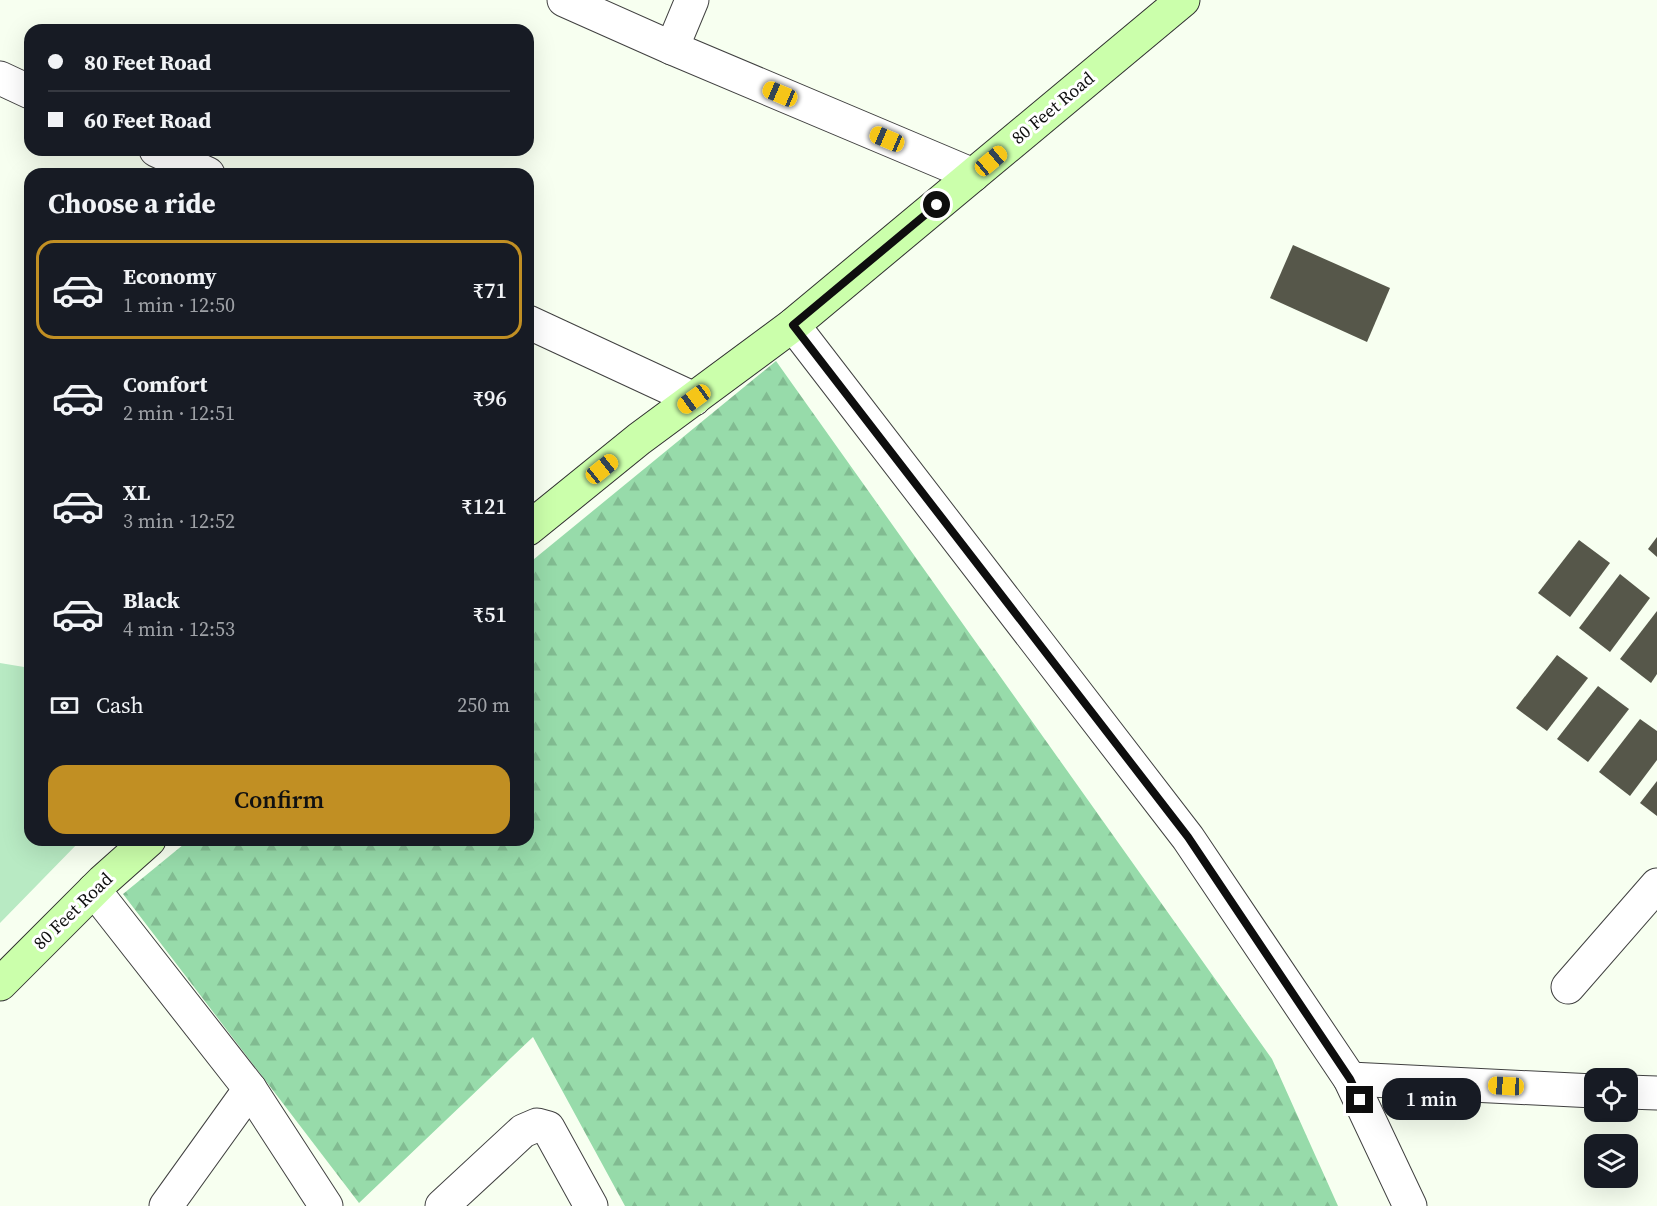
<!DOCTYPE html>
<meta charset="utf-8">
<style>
body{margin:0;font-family:"Source Serif 4",serif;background:#20242c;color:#f1f3f6;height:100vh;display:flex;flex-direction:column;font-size:22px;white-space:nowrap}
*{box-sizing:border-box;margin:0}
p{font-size:20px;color:#9ea1a6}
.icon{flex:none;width:33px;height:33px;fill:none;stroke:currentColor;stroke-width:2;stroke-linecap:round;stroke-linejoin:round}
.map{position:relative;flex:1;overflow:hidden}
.side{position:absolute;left:24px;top:168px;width:510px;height:678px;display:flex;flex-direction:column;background:#171b24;border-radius:18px;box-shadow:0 6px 24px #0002}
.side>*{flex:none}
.hud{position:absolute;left:24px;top:24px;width:510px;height:132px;border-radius:18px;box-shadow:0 6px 24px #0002;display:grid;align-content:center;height:132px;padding:0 24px;background:#171b24}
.tools{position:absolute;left:1584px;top:1068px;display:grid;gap:12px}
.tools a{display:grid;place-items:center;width:54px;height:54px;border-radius:12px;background:#171b24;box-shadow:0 6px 24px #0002;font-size:30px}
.end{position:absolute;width:27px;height:27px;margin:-14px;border:8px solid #0e0e0e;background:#fff;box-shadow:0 0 0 3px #fff}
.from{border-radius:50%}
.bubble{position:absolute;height:42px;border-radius:18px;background:#171b24;box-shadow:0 6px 24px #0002;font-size:20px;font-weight:600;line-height:42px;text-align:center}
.car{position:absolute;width:18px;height:36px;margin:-18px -9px;border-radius:8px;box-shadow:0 0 4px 2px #0007;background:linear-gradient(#f5c518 24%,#345 0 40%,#f5c518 0 76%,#345 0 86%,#f5c518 0)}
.hud b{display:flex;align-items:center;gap:21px;height:57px;font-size:22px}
.hud b+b{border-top:2px solid #363941}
.hud i{width:15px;height:15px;background:#f1f3f6}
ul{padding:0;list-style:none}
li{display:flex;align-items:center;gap:18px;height:99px;margin:0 12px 9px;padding:0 12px;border:3px solid transparent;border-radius:18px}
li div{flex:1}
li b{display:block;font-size:22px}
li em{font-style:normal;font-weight:600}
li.current{border-color:#c18f23}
li>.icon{width:54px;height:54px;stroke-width:1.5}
h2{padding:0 24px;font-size:27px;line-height:72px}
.pay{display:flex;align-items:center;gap:15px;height:66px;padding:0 24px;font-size:22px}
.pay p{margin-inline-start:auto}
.cta{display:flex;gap:12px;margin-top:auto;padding:12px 24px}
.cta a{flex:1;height:69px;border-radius:18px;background:#c18f23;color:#111;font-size:24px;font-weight:600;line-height:69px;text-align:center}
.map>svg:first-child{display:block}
.grass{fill:#b8eac3}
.forest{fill:url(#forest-firs)}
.building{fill:#56574a}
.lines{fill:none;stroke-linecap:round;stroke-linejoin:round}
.minor-casing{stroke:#414141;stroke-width:35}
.tertiary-casing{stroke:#414141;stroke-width:35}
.secondary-casing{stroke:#303030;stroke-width:35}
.minor{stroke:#fff;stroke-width:33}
.tertiary{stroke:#fff;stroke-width:33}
.secondary{stroke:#cbffab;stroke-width:33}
.route{stroke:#0e0e0e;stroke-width:8}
.labels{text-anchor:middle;stroke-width:6;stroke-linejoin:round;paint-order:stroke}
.street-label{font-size:18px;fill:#0e0e0e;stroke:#fff}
</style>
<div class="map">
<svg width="1657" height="1206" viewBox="0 0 1657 1206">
<defs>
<pattern id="forest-firs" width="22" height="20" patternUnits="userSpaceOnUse" patternTransform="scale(1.5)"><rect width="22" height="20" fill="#97dbaa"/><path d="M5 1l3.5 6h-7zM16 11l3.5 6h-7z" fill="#81bb91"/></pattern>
</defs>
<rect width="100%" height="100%" fill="#f7fff0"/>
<polygon class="grass" points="0,663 30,668 30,840 81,840 0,923"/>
<polygon class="forest" points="776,361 1272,1059 1338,1206 625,1206 533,1037 359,1203 123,894 189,840 528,840 528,564"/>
<g class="building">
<polygon points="1293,245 1390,288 1367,342 1270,298"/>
<polygon points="1657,537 1657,557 1648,549"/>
<polygon points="1579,540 1610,563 1570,617 1538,593"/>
<polygon points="1620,574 1650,598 1610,652 1579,628"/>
<polygon points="1657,611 1657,674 1651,683 1620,659"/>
<polygon points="1557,655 1588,678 1547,731 1516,708"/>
<polygon points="1598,686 1629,709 1588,762 1557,739"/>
<polygon points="1640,719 1657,731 1657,760 1630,796 1599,772"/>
<polygon points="1657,781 1657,816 1640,803"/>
</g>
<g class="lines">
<g class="minor-casing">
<g id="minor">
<polyline points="564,0 672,48 973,175"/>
<polyline points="672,48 692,0"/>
<polyline points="94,890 250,1089 326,1206"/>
<polyline points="1568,987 1657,885"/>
<polyline points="1350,1079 1594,1091"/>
<polyline points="1628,1092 1657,1093"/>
<polyline points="166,1206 250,1089"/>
<polyline points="442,1206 523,1131 537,1125 548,1128 591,1206"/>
</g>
</g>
<g class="tertiary-casing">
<g id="tertiary">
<polyline points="0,78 30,92"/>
<polyline points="156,150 208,174"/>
<polyline points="528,322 694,399"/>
<polyline points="793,325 1188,838 1350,1079 1410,1206"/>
</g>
</g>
<g class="secondary-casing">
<g id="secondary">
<polyline points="528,529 639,439 793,325 1183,0"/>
<polyline points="0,984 103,881 149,840"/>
</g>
</g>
<use href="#minor" class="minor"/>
<use href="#tertiary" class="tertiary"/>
<use href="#secondary" class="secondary"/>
</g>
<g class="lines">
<polyline class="route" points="937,205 793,325 1188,837 1350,1079 1360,1100"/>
</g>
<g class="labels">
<g class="street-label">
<text transform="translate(1053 108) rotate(-40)" y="6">80 Feet Road</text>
<text transform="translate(73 911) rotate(-44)" y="6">80 Feet Road</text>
</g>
</g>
</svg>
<div class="tools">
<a><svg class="icon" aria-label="locate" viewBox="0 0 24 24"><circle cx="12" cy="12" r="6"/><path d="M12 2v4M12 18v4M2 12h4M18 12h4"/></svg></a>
<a><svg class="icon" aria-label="layers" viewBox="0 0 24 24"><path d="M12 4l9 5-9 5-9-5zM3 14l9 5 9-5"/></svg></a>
</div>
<i class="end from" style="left:937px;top:205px"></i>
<i class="end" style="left:1360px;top:1100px"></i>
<div class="bubble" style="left:1382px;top:1078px;width:99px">1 min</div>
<i class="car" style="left:780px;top:94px;rotate:293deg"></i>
<i class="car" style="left:887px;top:139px;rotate:293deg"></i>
<i class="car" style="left:991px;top:161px;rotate:50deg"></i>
<i class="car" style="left:694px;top:399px;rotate:234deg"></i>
<i class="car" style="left:602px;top:469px;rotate:51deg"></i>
<i class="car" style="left:1506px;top:1086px;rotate:273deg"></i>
<div class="hud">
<b><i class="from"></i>80 Feet Road</b>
<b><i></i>60 Feet Road</b>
</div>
<section class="side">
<h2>Choose a ride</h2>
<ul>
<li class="current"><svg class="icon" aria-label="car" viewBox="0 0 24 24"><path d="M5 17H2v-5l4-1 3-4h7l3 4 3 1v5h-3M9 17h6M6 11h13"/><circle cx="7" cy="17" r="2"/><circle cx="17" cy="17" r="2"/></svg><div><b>Economy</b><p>1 min · 12:50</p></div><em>₹71</em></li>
<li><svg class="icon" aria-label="car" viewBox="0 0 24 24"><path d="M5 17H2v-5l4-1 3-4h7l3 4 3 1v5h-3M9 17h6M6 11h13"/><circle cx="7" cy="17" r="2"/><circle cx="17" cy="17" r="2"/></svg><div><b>Comfort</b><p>2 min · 12:51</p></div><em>₹96</em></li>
<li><svg class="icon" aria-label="car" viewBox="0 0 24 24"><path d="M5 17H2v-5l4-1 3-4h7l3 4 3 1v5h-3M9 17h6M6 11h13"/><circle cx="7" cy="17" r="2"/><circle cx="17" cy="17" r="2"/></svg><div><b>XL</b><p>3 min · 12:52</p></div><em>₹121</em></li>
<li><svg class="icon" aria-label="car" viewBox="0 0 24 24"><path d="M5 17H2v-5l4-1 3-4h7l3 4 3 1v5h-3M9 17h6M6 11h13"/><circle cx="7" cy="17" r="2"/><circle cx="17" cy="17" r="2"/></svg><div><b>Black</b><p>4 min · 12:53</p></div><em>₹51</em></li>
</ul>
<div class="pay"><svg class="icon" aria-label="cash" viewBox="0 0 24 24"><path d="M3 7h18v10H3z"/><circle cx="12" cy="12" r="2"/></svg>Cash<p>250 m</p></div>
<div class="cta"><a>Confirm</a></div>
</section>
</div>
